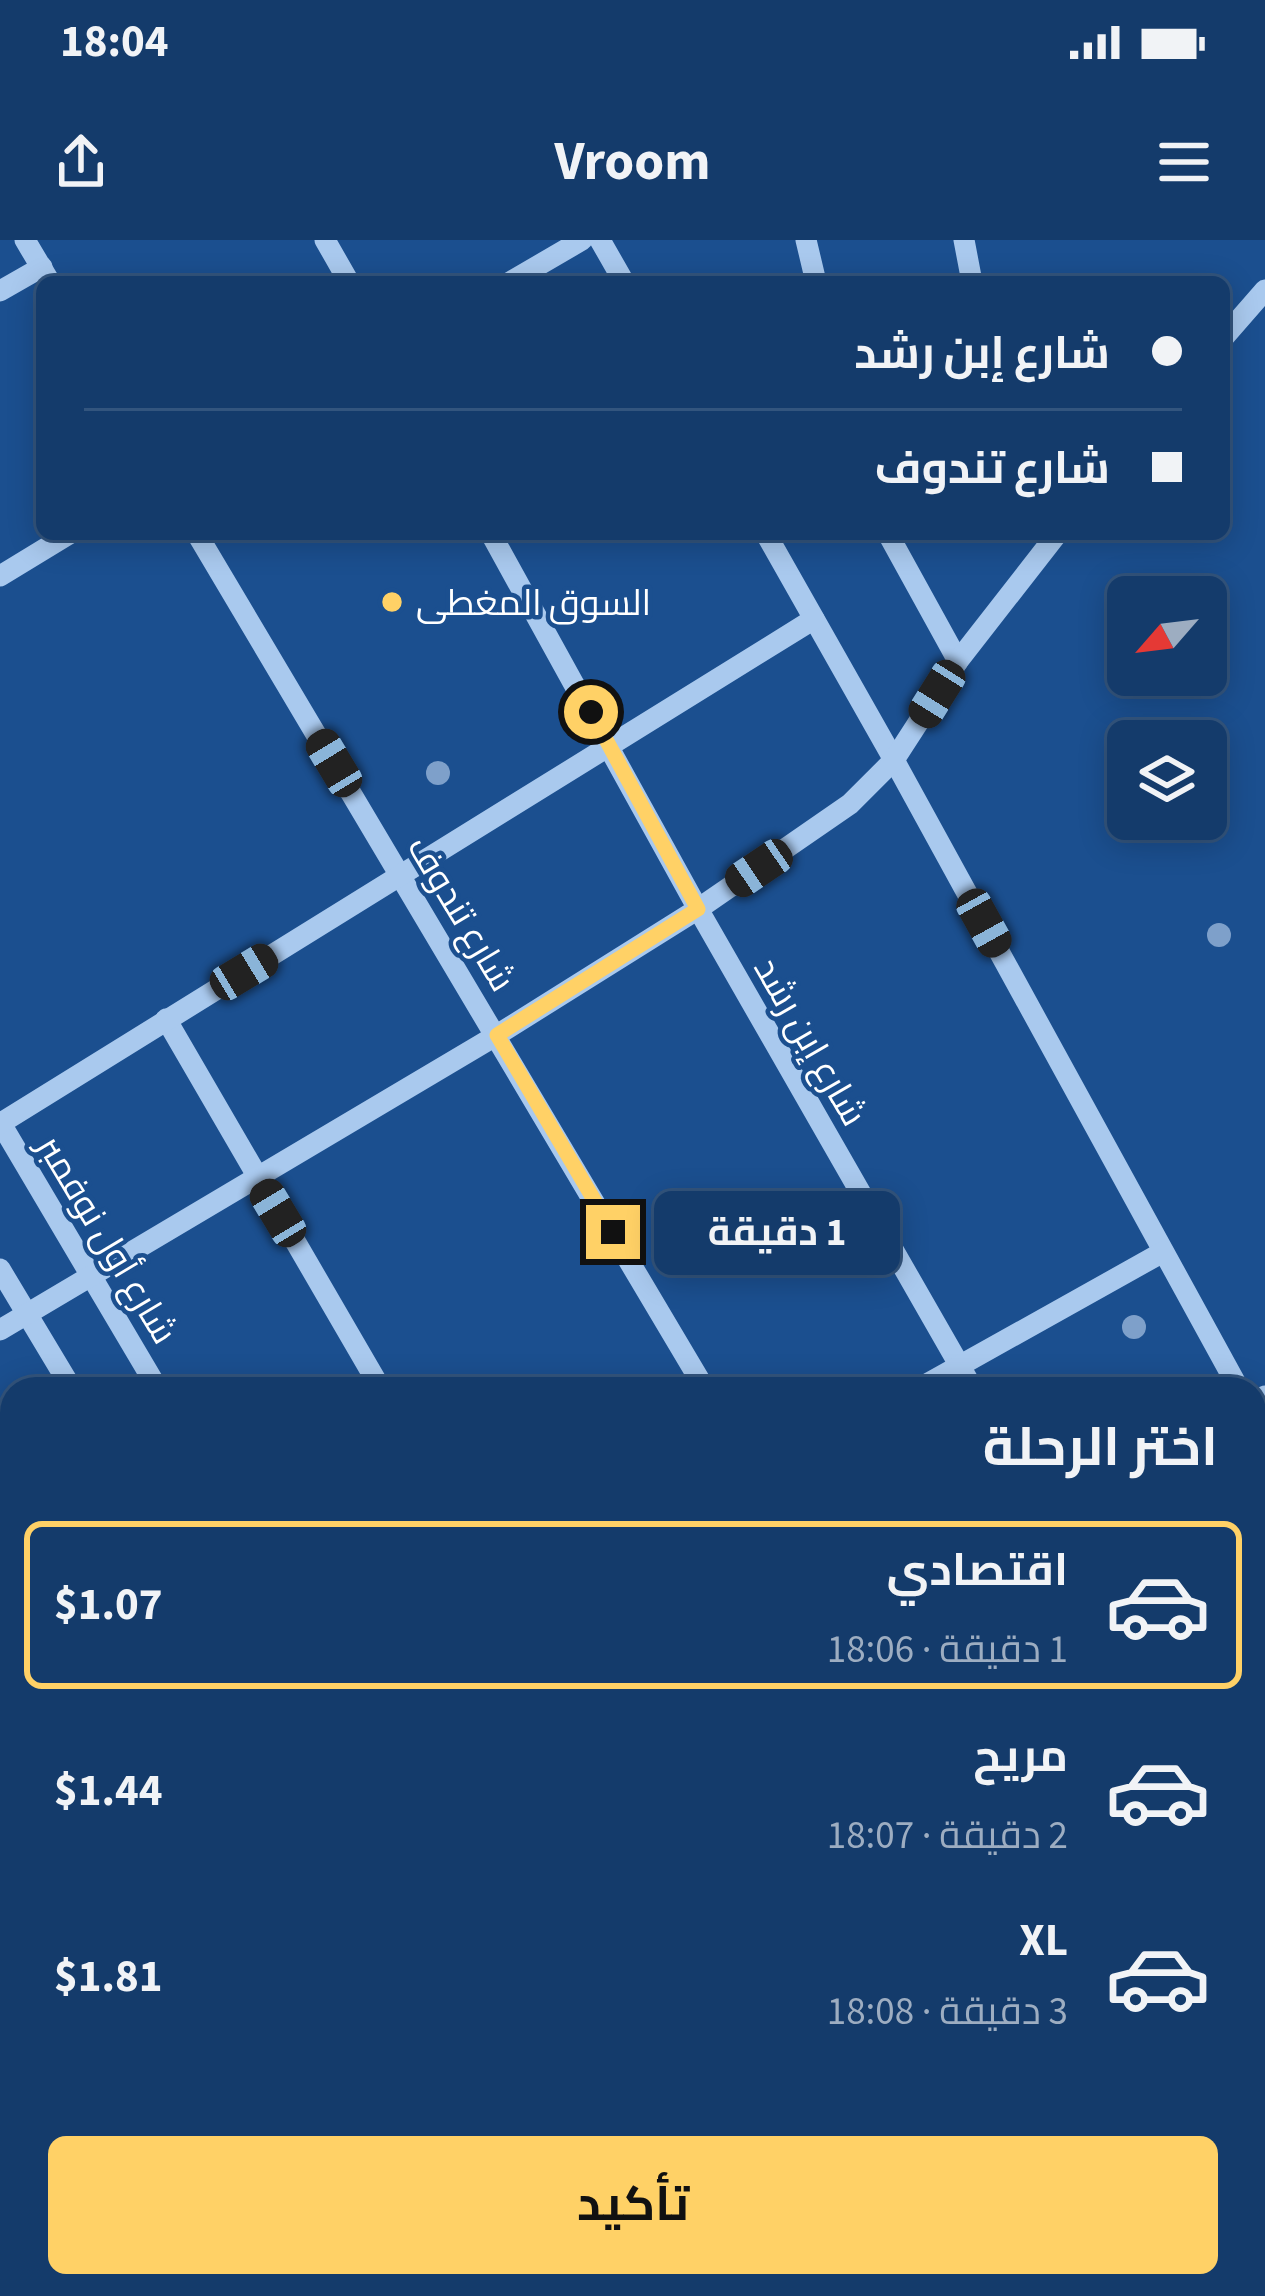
<!DOCTYPE html>
<html lang="ar">
<meta charset="utf-8">
<style>
body{margin:0;font-family:"Source Sans 3",Cairo,sans-serif;background:#214673;color:#f1f3f6;direction:rtl;height:100vh;display:flex;flex-direction:column;font-size:45px;white-space:nowrap}
*{box-sizing:border-box;margin:0}
p{font-size:39px;color:#9dadc1}
.icon{flex:none;width:66px;height:66px;fill:none;stroke:currentColor;stroke-width:2;stroke-linecap:round;stroke-linejoin:round}
.map{position:relative;flex:1;overflow:hidden;direction:ltr}
.drawer{position:absolute;left:0px;top:1137px;width:1266px;height:921px;display:flex;flex-direction:column;background:#143b6b;border-radius:36px 36px 0 0;box-shadow:0 6px 30px #0003,0 0 0 3px #33557e;direction:rtl}
.drawer>*{flex:none}
.guide{position:absolute;left:36px;top:36px;width:1194px;height:264px;border-radius:18px;box-shadow:0 6px 30px #0003,0 0 0 3px #33557e;direction:rtl;display:grid;align-content:center;height:264px;padding:0 48px;background:#143b6b}
.needle{width:78px;rotate:242deg}
.fabs{position:absolute;left:1107px;top:336px;display:grid;gap:24px}
.fabs a{display:grid;place-items:center;width:120px;height:120px;border-radius:18px;background:#143b6b;box-shadow:0 6px 30px #0003,0 0 0 3px #33557e;font-size:60px}
.end{position:absolute;width:54px;height:54px;margin:-27px;border:15px solid #ffd166;background:#111;box-shadow:0 0 0 6px #111}
.from{border-radius:50%}
.bubble{position:absolute;height:84px;border-radius:18px;background:#143b6b;box-shadow:0 6px 30px #0003,0 0 0 3px #33557e;font-size:39px;font-weight:700;line-height:84px;text-align:center;direction:rtl}
.car{position:absolute;width:36px;height:72px;margin:-36px -18px;border-radius:15px;box-shadow:0 0 9px 3px #0007;background:linear-gradient(#222 24%,#8ab4d8 0 40%,#222 0 76%,#8ab4d8 0 86%,#222 0)}
.guide b{display:flex;align-items:center;gap:42px;height:114px;font-size:45px}
.guide b+b{border-top:3px solid #33557e}
.guide i{width:30px;height:30px;background:#f1f3f6}
ul{padding:0;list-style:none}
li{display:flex;align-items:center;gap:36px;height:168px;margin:0 24px 18px;padding:0 24px;border:6px solid transparent;border-radius:18px}
li div{flex:1}
li b{display:block;font-size:45px}
li em{font-style:normal;font-weight:700}
li.selected{border-color:#ffd166}
li>.icon{width:108px;height:108px;stroke-width:1.5}
h2{padding:0 48px;font-size:54px;line-height:144px}
.cta{display:flex;gap:24px;margin-top:auto;padding:24px 48px}
.cta a{flex:1;height:138px;border-radius:18px;background:#ffd166;color:#111;font-size:48px;font-weight:700;line-height:138px;text-align:center}
.status{display:flex;justify-content:space-between;align-items:center;height:84px;padding:0 60px;background:#143b6b;direction:ltr}
.status svg{height:33px;fill:currentColor}
header{display:flex;justify-content:space-between;align-items:center;height:156px;padding:0 48px;background:#143b6b;font-size:54px;font-weight:700}
.map>svg:first-child{display:block}
.green{fill:#2e69ad}
.building{fill:#4478b7}
.lines{fill:none;stroke-linecap:round;stroke-linejoin:round}
.minor{stroke:#a9c9ee;stroke-width:21}
.tree{fill:#7ea0ca}
.route{stroke:#ffd166;stroke-width:15}
.poi-dot{fill:#ffd166;stroke:#1b4f8f;stroke-width:4.5}
.labels{text-anchor:middle;stroke-width:9;stroke-linejoin:round;paint-order:stroke}
.poi-label{font-size:36px;fill:#fff;stroke:#1b4f8f;text-anchor:start}
.street-label{font-size:36px;fill:#fff;stroke:#1b4f8f}
</style>
<div class="status"><b>18:04</b><svg viewBox="0 0 49 12"><path d="M0 12V9h3v3zM5 12V6h3v6zM10 12V3h3v9zM15 12V0h3v12zM26 1h20v11H26zM47 4h2v5h-2z"/></svg></div>
<header><svg class="icon" aria-label="menu" viewBox="0 0 24 24"><path d="M4 6h16M4 12h16M4 18h16"/></svg>Vroom<svg class="icon" aria-label="share" viewBox="0 0 24 24"><path d="M12 15V3M7 8l5-5 5 5M5 13v7h14v-7"/></svg></header>
<div class="map">
<svg width="1265" height="2056" viewBox="0 0 1265 2056">
<rect width="100%" height="100%" fill="#1b4f8f"/>
<polygon class="green" points="1265,1198 1265,1561 1254,1540 1254,1203"/>
<polygon class="building" points="976,2046 1123,2046 1105,2056 982,2056"/>
<g class="lines">
<g class="minor">
<polyline points="25,0 50,42"/>
<polyline points="325,0 349,42"/>
<polyline points="600,0 624,42"/>
<polyline points="806,0 816,42"/>
<polyline points="964,0 972,42"/>
<polyline points="510,42 582,0"/>
<polyline points="0,51 42,27"/>
<polyline points="1224,97 1265,50"/>
<polyline points="197,294 705,1149"/>
<polyline points="491,294 698,669 973,1149"/>
<polyline points="766,294 894,520 1239,1149"/>
<polyline points="888,294 958,421"/>
<polyline points="0,336 69,294"/>
<polyline points="166,779 381,1149"/>
<polyline points="0,882 158,1149"/>
<polyline points="1,883 814,379"/>
<polyline points="0,1029 72,1149"/>
<polyline points="0,1090 497,795 698,669 850,564 894,520 958,421 1057,294"/>
<polyline points="918,1149 1163,1012"/>
<polyline points="1254,1162 1265,1156"/>
<polyline points="0,1177 12,1197"/>
<polyline points="0,1404 12,1397"/>
<polyline points="1254,1640 1265,1659"/>
<polyline points="0,1686 12,1707"/>
<polyline points="1254,1852 1265,1847"/>
<polyline points="0,1899 12,1891"/>
<polyline points="1254,2028 1265,2021"/>
<polyline points="214,2046 219,2056"/>
<polyline points="510,2046 516,2056"/>
<polyline points="599,2046 605,2056"/>
<polyline points="686,2046 692,2056"/>
<polyline points="943,2046 949,2056"/>
<polyline points="1206,2056 1222,2046"/>
</g>
</g>
<g class="tree">
<circle cx="438" cy="533" r="12"/>
<circle cx="1219" cy="695" r="12"/>
<circle cx="1134" cy="1087" r="12"/>
</g>
<g class="lines">
<polyline class="route" points="591,472 698,669 497,795 613,992"/>
</g>
<circle class="poi-dot" cx="392" cy="362" r="12"/>
<g class="labels">
<g class="poi-label">
<text x="416" y="375">السوق المغطى</text>
</g>
<g class="street-label">
<text transform="translate(462 673) rotate(59)" y="13">شارع تندوف</text>
<text transform="translate(811 801) rotate(60)" y="13">شارع إبن رشد</text>
<text transform="translate(108 999) rotate(59)" y="13">شارع أول نوفمبر</text>
</g>
</g>
</svg>
<div class="fabs">
<a><svg class="needle" viewBox="-14 -14 28 28"><path d="M0-13l5 13h-10z" fill="#e53935"/><path d="M0 13l5-13h-10z" fill="#9dadc1"/></svg></a>
<a><svg class="icon" aria-label="layers" viewBox="0 0 24 24"><path d="M12 4l9 5-9 5-9-5zM3 14l9 5 9-5"/></svg></a>
</div>
<i class="end from" style="left:591px;top:472px"></i>
<i class="end" style="left:613px;top:992px"></i>
<div class="bubble" style="left:654px;top:951px;width:246px">1 دقيقة</div>
<i class="car" style="left:937px;top:454px;rotate:212deg"></i>
<i class="car" style="left:334px;top:523px;rotate:329deg"></i>
<i class="car" style="left:759px;top:628px;rotate:236deg"></i>
<i class="car" style="left:984px;top:683px;rotate:151deg"></i>
<i class="car" style="left:244px;top:732px;rotate:59deg"></i>
<i class="car" style="left:278px;top:973px;rotate:329deg"></i>
<div class="guide">
<b><i class="from"></i>شارع إبن رشد</b>
<b><i></i>شارع تندوف</b>
</div>
<section class="drawer">
<h2>اختر الرحلة</h2>
<ul>
<li class="selected"><svg class="icon" aria-label="car" viewBox="0 0 24 24"><path d="M5 17H2v-5l4-1 3-4h7l3 4 3 1v5h-3M9 17h6M6 11h13"/><circle cx="7" cy="17" r="2"/><circle cx="17" cy="17" r="2"/></svg><div><b>اقتصادي</b><p>1 دقيقة · 18:06</p></div><em>$1.07</em></li>
<li><svg class="icon" aria-label="car" viewBox="0 0 24 24"><path d="M5 17H2v-5l4-1 3-4h7l3 4 3 1v5h-3M9 17h6M6 11h13"/><circle cx="7" cy="17" r="2"/><circle cx="17" cy="17" r="2"/></svg><div><b>مريح</b><p>2 دقيقة · 18:07</p></div><em>$1.44</em></li>
<li><svg class="icon" aria-label="car" viewBox="0 0 24 24"><path d="M5 17H2v-5l4-1 3-4h7l3 4 3 1v5h-3M9 17h6M6 11h13"/><circle cx="7" cy="17" r="2"/><circle cx="17" cy="17" r="2"/></svg><div><b>XL</b><p>3 دقيقة · 18:08</p></div><em>$1.81</em></li>
</ul>
<div class="cta"><a>تأكيد</a></div>
</section>
</div>
